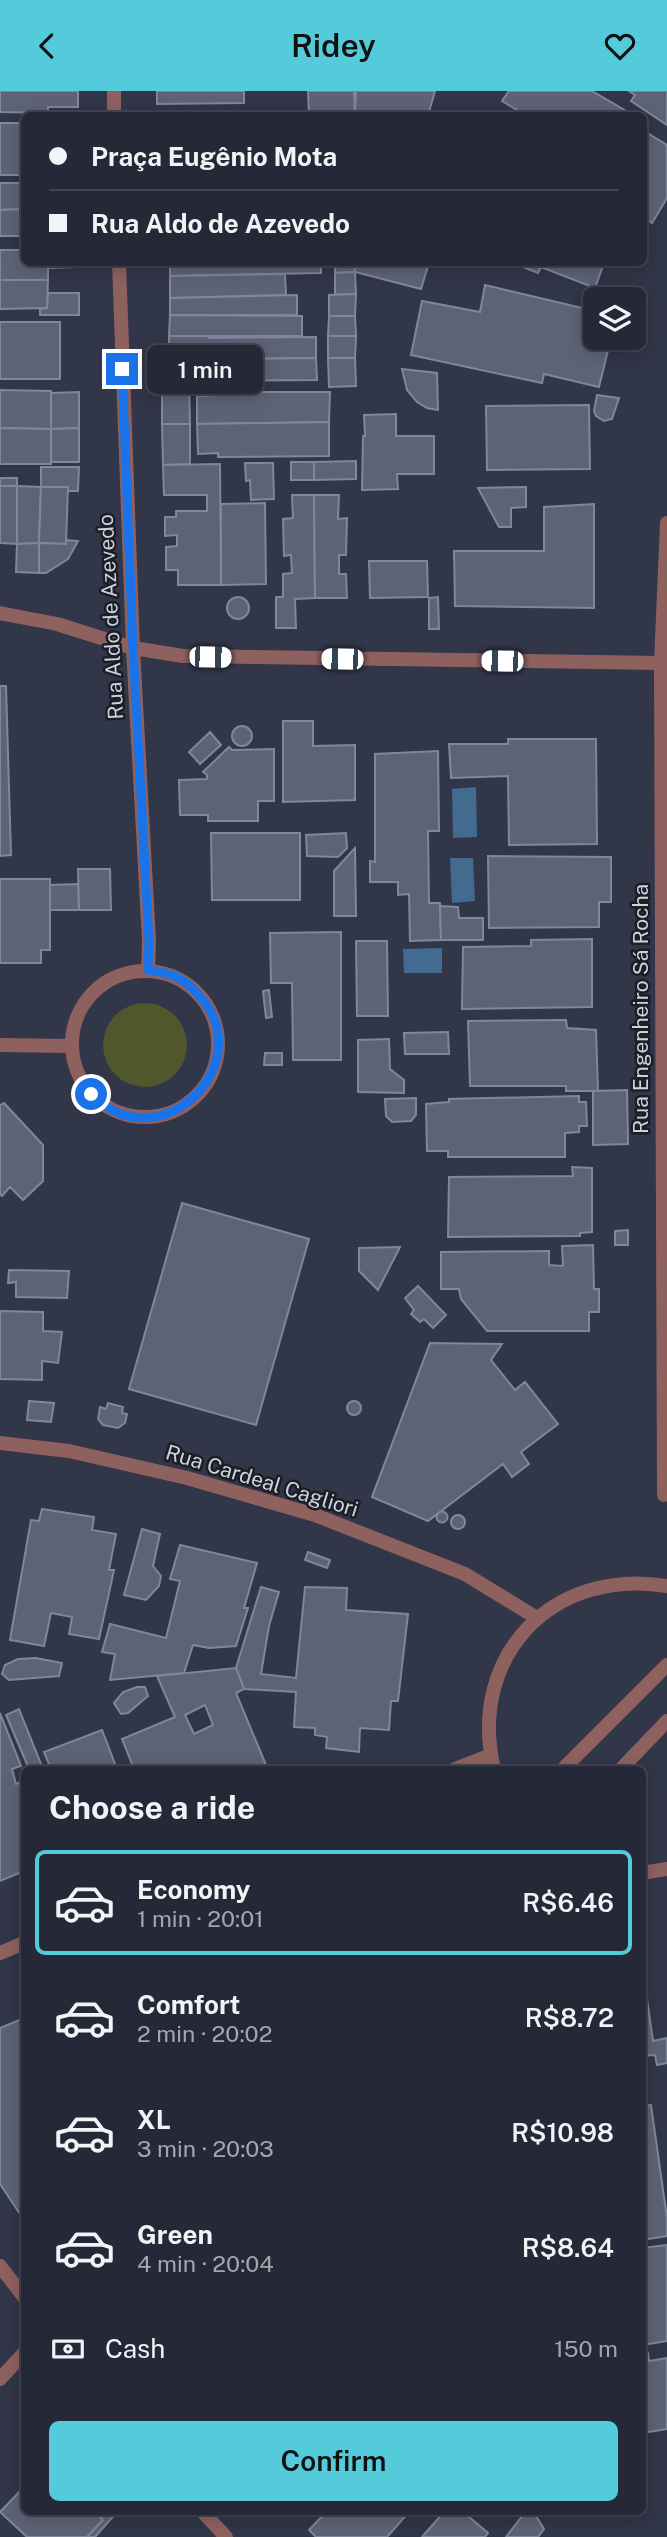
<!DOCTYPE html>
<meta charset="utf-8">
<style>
body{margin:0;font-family:"Public Sans",sans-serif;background:#2d303e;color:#f1f3f6;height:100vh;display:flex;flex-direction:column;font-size:26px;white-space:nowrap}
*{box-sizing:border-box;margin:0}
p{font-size:23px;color:#a3a6ad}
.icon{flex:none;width:38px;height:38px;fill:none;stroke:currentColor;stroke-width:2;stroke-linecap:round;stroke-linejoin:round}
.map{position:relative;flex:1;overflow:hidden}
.panel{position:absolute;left:21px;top:1675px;width:625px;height:749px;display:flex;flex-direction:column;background:#252836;border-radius:10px;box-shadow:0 4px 18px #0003,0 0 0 2px #424451}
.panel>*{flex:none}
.hud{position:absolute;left:21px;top:21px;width:626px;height:154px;border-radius:10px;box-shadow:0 4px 18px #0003,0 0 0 2px #424451;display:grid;align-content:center;height:154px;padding:0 28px;background:#252836}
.buttons{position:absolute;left:583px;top:196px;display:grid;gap:14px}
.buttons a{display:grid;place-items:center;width:63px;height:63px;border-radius:10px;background:#252836;box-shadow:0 4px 18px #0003,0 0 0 2px #424451;font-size:35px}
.end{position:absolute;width:32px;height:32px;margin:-16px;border:9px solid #1a73e8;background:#fff;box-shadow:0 0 0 4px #fff}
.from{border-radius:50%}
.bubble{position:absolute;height:49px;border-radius:10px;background:#252836;box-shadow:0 4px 18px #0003,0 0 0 2px #424451;font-size:23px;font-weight:600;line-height:49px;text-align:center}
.car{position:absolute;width:21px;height:42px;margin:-21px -10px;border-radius:9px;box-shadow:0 0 5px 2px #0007;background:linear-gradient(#fff 24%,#345 0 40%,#fff 0 76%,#345 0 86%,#fff 0)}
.hud b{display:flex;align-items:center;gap:24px;height:66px;font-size:26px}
.hud b+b{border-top:2px solid #424451}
.hud i{width:18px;height:18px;background:#f1f3f6}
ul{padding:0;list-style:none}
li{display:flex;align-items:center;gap:21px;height:105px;margin:0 14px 10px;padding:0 14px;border:4px solid transparent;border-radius:10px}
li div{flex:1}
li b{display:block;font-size:26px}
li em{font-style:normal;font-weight:600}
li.active{border-color:#53cbdb}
li>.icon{width:63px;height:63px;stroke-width:1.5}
h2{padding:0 28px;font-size:32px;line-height:84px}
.pay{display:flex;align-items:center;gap:18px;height:77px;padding:0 28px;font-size:26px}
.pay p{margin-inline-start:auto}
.cta{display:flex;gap:14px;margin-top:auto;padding:14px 28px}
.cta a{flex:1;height:80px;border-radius:10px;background:#53cbdb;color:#111;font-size:28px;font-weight:600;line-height:80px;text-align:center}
header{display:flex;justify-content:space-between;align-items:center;height:91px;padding:0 28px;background:#53cbdb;color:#111;font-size:32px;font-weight:600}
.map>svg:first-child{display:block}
.green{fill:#51572c}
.water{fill:#436b90}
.building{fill:#5d6276;stroke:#80869b;stroke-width:2;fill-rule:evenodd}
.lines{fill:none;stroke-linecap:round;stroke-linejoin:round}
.minor{stroke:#8e615f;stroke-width:14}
.tertiary{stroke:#8e615f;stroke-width:14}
.route{stroke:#1a73e8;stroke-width:9}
.labels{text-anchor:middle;stroke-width:5;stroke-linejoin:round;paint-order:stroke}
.street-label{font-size:21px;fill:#cfd2de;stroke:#1c1e26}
</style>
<header><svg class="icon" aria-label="back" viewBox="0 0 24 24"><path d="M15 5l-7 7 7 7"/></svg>Ridey<svg class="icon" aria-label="heart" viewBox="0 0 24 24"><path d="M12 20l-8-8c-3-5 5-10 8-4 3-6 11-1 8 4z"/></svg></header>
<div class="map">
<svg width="667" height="2446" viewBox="0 0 667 2446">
<rect width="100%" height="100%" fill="#313648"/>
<circle class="green" cx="145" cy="954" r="42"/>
<g class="water">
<polygon points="476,696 477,746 453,747 452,698"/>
<polygon points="450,767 473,767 475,810 452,812"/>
<polygon points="442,857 442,882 404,882 403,858"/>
</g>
<g class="building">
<polygon points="0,0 78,0 78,16 48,16 48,22 0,21"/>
<polygon points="157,0 244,0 244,12 157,13"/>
<polygon points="308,0 354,0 355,24 309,24"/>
<polygon points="435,0 429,21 414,24 355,24 356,0"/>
<polygon points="509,0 592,0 633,24 525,24 502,10"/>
<polygon points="629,0 667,0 667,34 631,10 635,4"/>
<rect x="0" y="32" width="24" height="52"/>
<polygon points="644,40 667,54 667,107 652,132 644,127"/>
<polygon points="0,92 24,92 24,118 0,119"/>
<polygon points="24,118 24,145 0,145 0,119"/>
<polygon points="0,159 24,159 24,172 48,172 48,189 0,189"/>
<polygon points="48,172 78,172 78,176 48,177"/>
<polygon points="170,172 321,172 321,182 170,185"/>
<polygon points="335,172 355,172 355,181 335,182"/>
<polygon points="355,172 429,172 421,198 355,181"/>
<polygon points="513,172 604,172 595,197 541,176 538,182"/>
<polygon points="355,181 356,203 335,204 335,182"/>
<polygon points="285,183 286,204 170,207 170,185"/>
<polygon points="0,189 48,189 47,217 0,218"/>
<polygon points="485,194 595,220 595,247 611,247 599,296 544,283 542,292 411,264 422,210 480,221"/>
<polygon points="48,202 79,202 79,224 40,224 40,218 47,217"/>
<polygon points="356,203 355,225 329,225 329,204"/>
<polygon points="297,204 297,224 170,224 170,207"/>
<polygon points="634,212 644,216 642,224 634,221"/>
<polygon points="634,221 642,224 639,233 634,231"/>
<polygon points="170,224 302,225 302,245 169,245"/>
<polygon points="329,225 355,225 356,245 328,245"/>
<rect x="0" y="231" width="60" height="57"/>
<polygon points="169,245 209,245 209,247 316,246 316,267 169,269"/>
<polygon points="328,245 356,245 355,267 328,267"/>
<polygon points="316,267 317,289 211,290 211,294 169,294 169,269"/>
<polygon points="328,267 355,267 356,295 329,296"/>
<polygon points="402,278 437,282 438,319 427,317 417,311 407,299"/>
<polygon points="162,294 189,294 190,333 162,333"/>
<polygon points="0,299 51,300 51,338 0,337"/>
<polygon points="79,301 79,337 51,338 51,302"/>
<polygon points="218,301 330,301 329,331 197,333 197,305 218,304"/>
<polygon points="597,304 619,307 612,328 604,330 596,325 594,320"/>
<polygon points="589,314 590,378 487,379 486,315"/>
<polygon points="396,323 396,345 434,345 434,383 397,383 398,398 362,399 363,345 365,345 364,324"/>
<polygon points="329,331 329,365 218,366 218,362 198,363 197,333"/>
<polygon points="162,333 190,333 190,373 163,374"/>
<polygon points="0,337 51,338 51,373 0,373"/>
<polygon points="79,337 79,371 51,371 51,338"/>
<polygon points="356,370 356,388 314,389 314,371"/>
<rect x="291" y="371" width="23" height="18"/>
<polygon points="245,372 273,372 274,408 251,409 250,389 246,390"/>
<polygon points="220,373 221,494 178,494 178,479 166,479 166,456 177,455 177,444 165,445 165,426 176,426 176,420 207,420 207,404 164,404 163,374"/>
<polygon points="41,376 79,376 78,400 68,400 68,396 41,396"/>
<rect x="0" y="387" width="17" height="8"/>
<polygon points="0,395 17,395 17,453 0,452"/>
<polygon points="17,395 41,396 39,452 17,453"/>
<polygon points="41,396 68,396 66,453 39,452"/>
<polygon points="526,396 526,416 511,417 511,436 499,436 478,397"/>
<polygon points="292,404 314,404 315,507 295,508 296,537 276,537 276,506 283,506 283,483 292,482 291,464 284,465 283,428 293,427"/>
<polygon points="314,404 339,404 338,428 347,427 346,464 339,464 339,483 346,483 347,507 315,507"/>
<polygon points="265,412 266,493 221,494 221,413"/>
<polygon points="594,413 594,517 455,515 454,460 544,460 544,416"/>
<polygon points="66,449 78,450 68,468 46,482 39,482 39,452 66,453"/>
<polygon points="39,452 39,482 16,481 17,453"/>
<polygon points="369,470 427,470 428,506 370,507"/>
<polygon points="438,506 439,538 429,538 429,507"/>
<circle cx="238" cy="517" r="11"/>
<polygon points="0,595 6,595 11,764 0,765"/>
<polygon points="283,630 313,630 313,655 355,654 355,709 283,711"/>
<circle cx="242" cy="645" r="10"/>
<polygon points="210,641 221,654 200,673 189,661"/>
<polygon points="508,648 596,648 597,753 509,754 508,685 451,687 449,653 508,653"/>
<polygon points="229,656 232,659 274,658 274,710 258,710 258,730 208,730 208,724 180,724 179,689 207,688 207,684 203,681"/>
<polygon points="438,660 439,740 428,740 429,812 440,812 441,849 410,850 409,803 398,804 398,791 370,791 370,770 375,771 375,663"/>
<polygon points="211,742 300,742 300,809 212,809"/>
<polygon points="346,742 347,757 338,766 307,765 306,744"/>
<polygon points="355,757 356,825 334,825 334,780"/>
<polygon points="488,765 611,766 611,811 599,811 599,836 489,837"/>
<polygon points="78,778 110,778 111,819 79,819"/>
<polygon points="0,788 50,788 50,859 41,859 41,872 0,872"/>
<polygon points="78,793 79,819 50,819 50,794"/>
<polygon points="440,815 458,816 459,827 483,827 483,849 441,849"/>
<polygon points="341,841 341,969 293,969 292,892 271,892 270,842"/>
<polygon points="592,848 592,916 462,918 463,856 531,855 531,849"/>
<polygon points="356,850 387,850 388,925 357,925"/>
<polygon points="269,899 272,926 266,927 263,900"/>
<polygon points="566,929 567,937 596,939 598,1000 566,1000 566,995 470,995 468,930"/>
<polygon points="448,941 449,963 405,963 404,942"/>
<polygon points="389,948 390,978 404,989 404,1002 358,1001 358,949"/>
<polygon points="265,962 282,962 282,974 264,974"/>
<polygon points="627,999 628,1053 593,1054 593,1000"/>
<polygon points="579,1005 579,1011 586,1011 587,1035 579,1035 579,1041 565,1042 565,1066 448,1066 448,1060 427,1060 426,1013 449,1011 449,1008"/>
<polygon points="416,1007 416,1024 411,1030 392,1031 386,1025 385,1008"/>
<polygon points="4,1012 43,1054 43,1090 23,1109 10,1096 2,1105 0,1103 0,1014"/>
<polygon points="572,1076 592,1077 592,1141 580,1142 580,1145 448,1146 449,1086 573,1085"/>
<polygon points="182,1112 309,1148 256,1334 129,1298"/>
<polygon points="628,1139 628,1154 615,1154 615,1140"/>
<polygon points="593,1154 594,1198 599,1198 599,1221 589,1221 589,1240 487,1240 461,1208 459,1198 441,1198 441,1161 549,1160 549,1174 563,1175 562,1155"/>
<polygon points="400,1156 378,1199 359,1180 359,1157"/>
<polygon points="9,1179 69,1180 67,1207 16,1206 16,1191 8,1192"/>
<polygon points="418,1195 446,1224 433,1237 424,1228 420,1231 411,1223 414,1219 405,1207"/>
<polygon points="0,1220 43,1221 43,1240 62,1241 58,1272 42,1270 42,1289 0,1288"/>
<polygon points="430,1252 502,1253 491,1269 515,1299 525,1291 558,1333 521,1361 529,1373 512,1386 503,1373 428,1430 372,1406"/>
<polygon points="29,1310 54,1312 51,1331 27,1329"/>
<circle cx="354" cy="1317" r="7"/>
<polygon points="108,1312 123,1316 122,1322 127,1323 125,1332 118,1337 103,1334 98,1328 100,1316 106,1318"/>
<polygon points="42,1418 94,1426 92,1439 116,1443 109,1479 114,1479 99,1548 69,1543 72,1526 51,1522 44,1555 10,1549 31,1429 39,1430"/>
<circle cx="442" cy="1426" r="5.5"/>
<circle cx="458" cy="1431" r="7"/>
<polygon points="142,1438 160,1443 153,1475 161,1485 159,1495 146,1509 124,1504"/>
<polygon points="180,1454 257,1472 244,1517 248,1517 236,1555 209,1557 193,1554 184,1582 110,1589 115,1563 102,1561 110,1533 166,1547 180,1490 170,1488"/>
<polygon points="308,1461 330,1469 327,1477 305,1469"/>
<polygon points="261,1496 279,1501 269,1535 261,1583 296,1587 305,1496 347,1497 346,1519 408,1523 398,1610 391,1610 389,1639 360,1637 359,1661 326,1657 327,1646 315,1644 315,1637 294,1636 296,1601 244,1598 236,1577"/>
<polygon points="36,1567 62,1572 59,1585 9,1589 2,1583 5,1574 18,1568"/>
<path d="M236,1577L244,1598L236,1602L266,1674L254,1678H134L122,1648L175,1626L157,1585ZM205,1614L213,1634L194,1643L185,1624Z"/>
<polygon points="137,1596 145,1596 148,1605 128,1622 121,1623 114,1612 123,1601"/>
<polygon points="19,1618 43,1678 29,1678 6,1624"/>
<polygon points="0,1622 21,1675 12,1678 16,1693 20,1691 24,1700 24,1780 0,1790"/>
<polygon points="102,1639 117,1678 51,1678 44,1661"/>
<polygon points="642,1873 653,1950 667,1947 667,1972 657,1974 655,1964 642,1965"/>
<polygon points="24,1927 24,2129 0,2093 0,1937"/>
<polygon points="651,2014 667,2127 667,2145 642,2149 642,2015"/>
<polygon points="667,2154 667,2250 642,2254 642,2157"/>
<polygon points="648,2262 649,2270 667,2267 667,2338 642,2342 642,2263"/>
<polygon points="24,2396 24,2420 101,2420 98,2424 103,2429 87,2446 27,2446 0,2421"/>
<polygon points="101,2420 118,2420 95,2446 87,2446 103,2429 98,2424"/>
<polygon points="327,2420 410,2420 387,2446 316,2446 309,2439"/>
<polygon points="447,2420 462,2420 488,2442 485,2446 422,2446 443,2422 445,2423"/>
<polygon points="526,2420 533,2420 544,2438 538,2446 506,2446"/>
</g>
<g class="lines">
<g class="minor">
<polyline points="114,0 114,24"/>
<polyline points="119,172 133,557 149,850 148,879"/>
<polyline points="0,522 57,533 133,557 183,565 661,572 667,570"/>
<circle cx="145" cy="953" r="73"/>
<polyline points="0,954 71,955"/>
<polyline points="0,1352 69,1360 187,1387 315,1424 465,1483 537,1527"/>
<polyline points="664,1404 661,572 667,432"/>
<polyline points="455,1678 491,1664"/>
<path d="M494,1678C467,1565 553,1476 667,1495"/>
<polyline points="642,1782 667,1778"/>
<polyline points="0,1862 24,1852"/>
<polyline points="0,2175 24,2206"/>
<polyline points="202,2420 226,2446"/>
</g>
<g class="tertiary">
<polyline points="563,1678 667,1574"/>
<polyline points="621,1678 667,1630"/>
<polyline points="0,2288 24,2262"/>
</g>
</g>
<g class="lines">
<path class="route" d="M91,1003C98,1008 105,1015 112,1019C177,1052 248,972 206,913C197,901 188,891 174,885C166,881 156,881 148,879L149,850L133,557L122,278"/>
</g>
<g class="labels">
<g class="street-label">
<text transform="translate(111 526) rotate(-93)" y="7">Rua Aldo de Azevedo</text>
<text transform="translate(641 918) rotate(-90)" y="7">Rua Engenheiro Sá Rocha</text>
<text transform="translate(262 1390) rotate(17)" y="7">Rua Cardeal Cagliori</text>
</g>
</g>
</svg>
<div class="buttons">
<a><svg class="icon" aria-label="layers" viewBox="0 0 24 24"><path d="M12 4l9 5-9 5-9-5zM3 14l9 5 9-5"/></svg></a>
</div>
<i class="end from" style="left:91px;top:1003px"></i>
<i class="end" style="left:122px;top:278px"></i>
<div class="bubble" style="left:147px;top:254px;width:116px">1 min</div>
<i class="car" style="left:210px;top:566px;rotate:91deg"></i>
<i class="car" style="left:342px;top:568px;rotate:271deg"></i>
<i class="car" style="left:502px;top:570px;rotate:271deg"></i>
<div class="hud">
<b><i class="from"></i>Praça Eugênio Mota</b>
<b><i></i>Rua Aldo de Azevedo</b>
</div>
<section class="panel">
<h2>Choose a ride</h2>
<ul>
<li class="active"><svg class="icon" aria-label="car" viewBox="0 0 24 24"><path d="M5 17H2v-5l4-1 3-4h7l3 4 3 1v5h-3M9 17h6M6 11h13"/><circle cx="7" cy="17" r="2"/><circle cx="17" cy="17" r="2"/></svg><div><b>Economy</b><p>1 min · 20:01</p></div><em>R$6.46</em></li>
<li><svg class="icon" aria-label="car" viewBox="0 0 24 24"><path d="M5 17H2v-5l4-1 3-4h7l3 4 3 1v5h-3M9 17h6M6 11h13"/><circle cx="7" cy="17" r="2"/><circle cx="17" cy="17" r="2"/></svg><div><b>Comfort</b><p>2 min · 20:02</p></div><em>R$8.72</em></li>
<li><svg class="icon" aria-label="car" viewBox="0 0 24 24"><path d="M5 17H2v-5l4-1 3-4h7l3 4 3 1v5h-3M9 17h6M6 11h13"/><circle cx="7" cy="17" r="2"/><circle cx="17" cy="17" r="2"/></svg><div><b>XL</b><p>3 min · 20:03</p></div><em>R$10.98</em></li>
<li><svg class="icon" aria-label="car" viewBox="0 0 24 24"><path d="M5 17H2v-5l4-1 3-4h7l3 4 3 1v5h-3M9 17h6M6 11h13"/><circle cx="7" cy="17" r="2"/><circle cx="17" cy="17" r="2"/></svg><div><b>Green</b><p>4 min · 20:04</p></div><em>R$8.64</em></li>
</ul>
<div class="pay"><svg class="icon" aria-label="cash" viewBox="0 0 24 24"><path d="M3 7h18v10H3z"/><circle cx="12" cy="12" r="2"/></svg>Cash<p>150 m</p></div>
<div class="cta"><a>Confirm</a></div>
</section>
</div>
